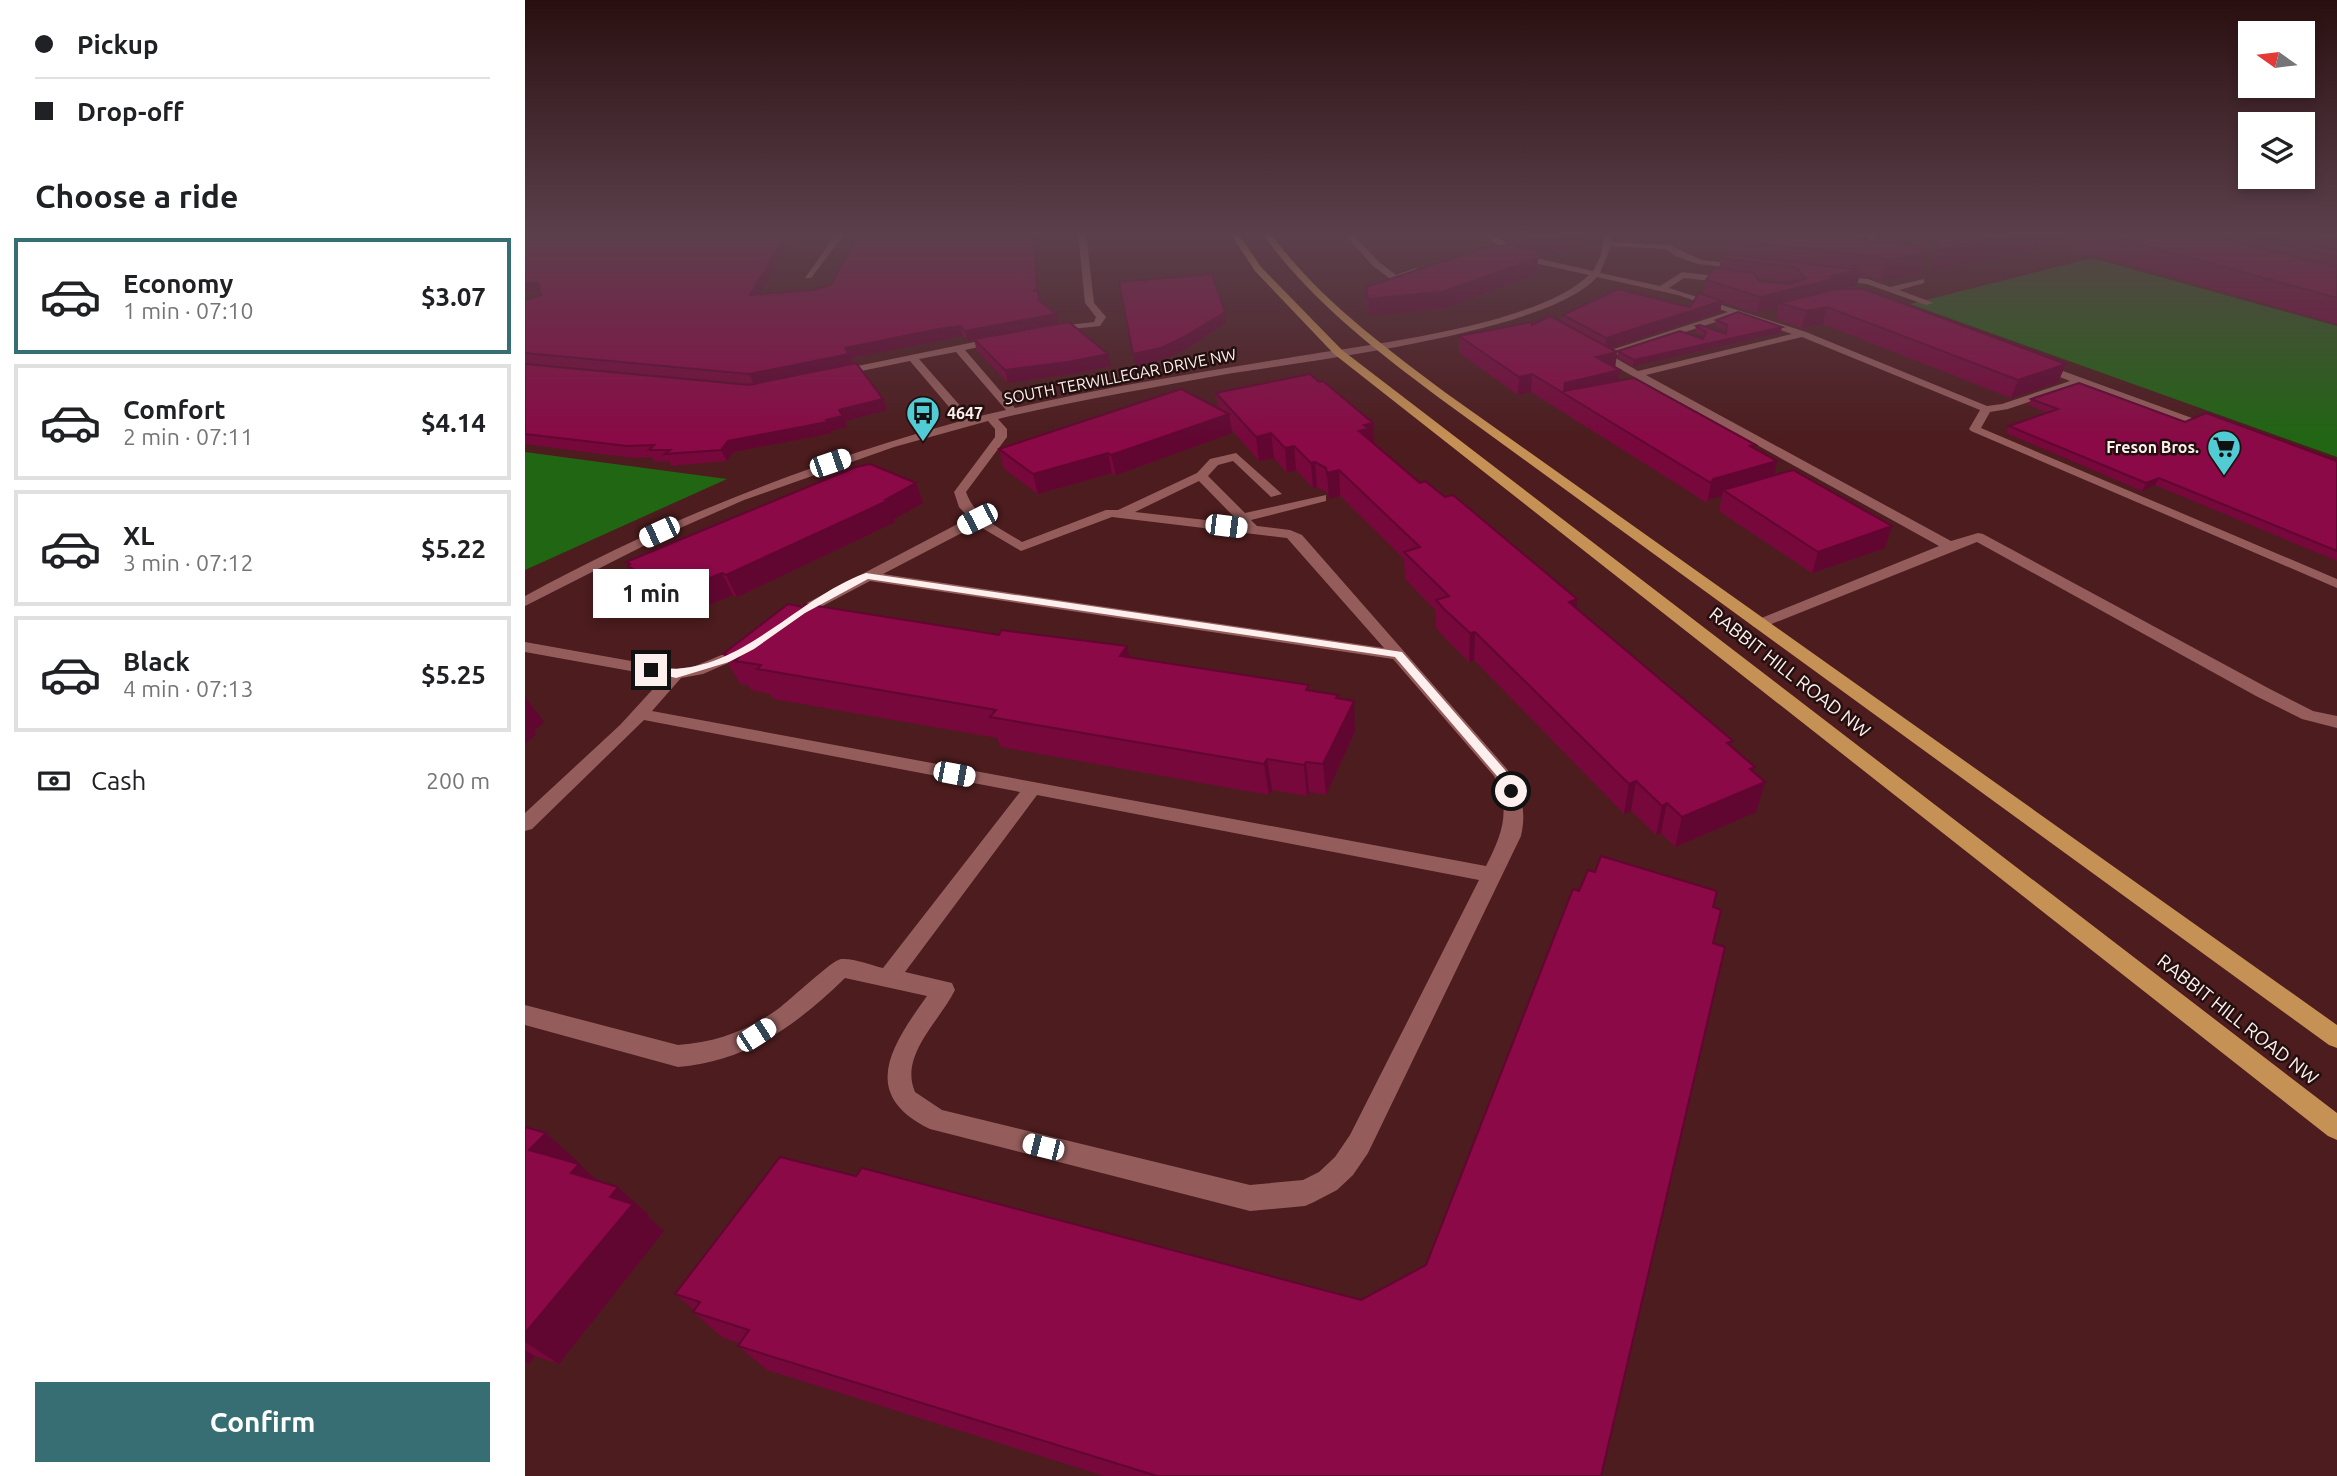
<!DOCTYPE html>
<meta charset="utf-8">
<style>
body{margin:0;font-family:Ubuntu,sans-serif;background:#f2f2f2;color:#202124;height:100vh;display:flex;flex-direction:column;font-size:26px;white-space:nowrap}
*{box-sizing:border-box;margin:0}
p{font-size:23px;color:#757577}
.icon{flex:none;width:38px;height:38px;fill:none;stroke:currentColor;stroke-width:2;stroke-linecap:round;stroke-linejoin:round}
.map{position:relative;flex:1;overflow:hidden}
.panel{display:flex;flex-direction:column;background:#fff;width:525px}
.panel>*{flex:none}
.hud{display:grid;align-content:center;height:154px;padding:0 35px;background:#fff}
.needle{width:46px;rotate:284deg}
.controls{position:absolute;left:1713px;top:21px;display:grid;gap:14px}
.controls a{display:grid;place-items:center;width:77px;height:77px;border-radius:0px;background:#fff;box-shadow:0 4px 10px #0003;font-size:35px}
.end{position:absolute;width:32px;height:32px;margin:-16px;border:9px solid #fcefee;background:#111;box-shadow:0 0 0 4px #111}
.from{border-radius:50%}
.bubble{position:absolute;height:49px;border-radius:0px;background:#fff;box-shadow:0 4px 10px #0003;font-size:23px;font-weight:700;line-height:49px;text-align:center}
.car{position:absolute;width:21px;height:42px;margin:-21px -10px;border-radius:9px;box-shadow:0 0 5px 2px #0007;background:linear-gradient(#fff 24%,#345 0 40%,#fff 0 76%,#345 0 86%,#fff 0)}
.hud b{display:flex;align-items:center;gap:24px;height:66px;font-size:26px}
.hud b+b{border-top:2px solid #e0e0e0}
.hud i{width:18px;height:18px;background:#202124}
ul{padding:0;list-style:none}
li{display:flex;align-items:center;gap:21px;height:116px;margin:0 14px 10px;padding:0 21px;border:4px solid #e0e0e0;border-radius:0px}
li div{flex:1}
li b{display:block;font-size:26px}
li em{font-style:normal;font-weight:700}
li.active{border-color:#366e73}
li>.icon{width:63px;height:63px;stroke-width:1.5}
h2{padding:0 35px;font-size:32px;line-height:84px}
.pay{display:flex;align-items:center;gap:18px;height:77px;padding:0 35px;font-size:26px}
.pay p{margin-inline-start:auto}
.primary-button{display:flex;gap:14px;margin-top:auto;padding:14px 35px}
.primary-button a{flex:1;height:80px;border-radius:0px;background:#366e73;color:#fff;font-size:28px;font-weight:700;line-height:80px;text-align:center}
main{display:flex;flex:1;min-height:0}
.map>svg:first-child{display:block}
.green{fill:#206613}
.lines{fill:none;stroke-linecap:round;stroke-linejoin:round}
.minor{fill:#945d5c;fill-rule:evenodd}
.major{fill:#c69154;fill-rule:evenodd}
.wall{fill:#77083c;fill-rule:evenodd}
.shaded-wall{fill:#610631}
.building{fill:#8a0946;stroke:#610631;stroke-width:2}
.route{fill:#fcefee}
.labels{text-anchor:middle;stroke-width:5;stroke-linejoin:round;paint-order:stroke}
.far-street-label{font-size:16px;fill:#fcefee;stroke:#240f0f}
.far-poi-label{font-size:16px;font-weight:bold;fill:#fcefee;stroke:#240f0f;text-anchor:start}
.street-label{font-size:19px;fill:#fcefee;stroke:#240f0f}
</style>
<main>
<section class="panel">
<div class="hud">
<b><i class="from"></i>Pickup</b>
<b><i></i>Drop-off</b>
</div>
<h2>Choose a ride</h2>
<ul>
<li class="active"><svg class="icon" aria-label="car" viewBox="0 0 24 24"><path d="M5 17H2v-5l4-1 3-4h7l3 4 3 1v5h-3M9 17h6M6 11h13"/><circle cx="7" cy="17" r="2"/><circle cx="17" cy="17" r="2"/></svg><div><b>Economy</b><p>1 min · 07:10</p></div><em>$3.07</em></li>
<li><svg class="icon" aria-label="car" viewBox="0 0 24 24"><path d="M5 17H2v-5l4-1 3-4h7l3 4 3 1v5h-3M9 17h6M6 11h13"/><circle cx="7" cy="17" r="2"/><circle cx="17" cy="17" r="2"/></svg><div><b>Comfort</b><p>2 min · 07:11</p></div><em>$4.14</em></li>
<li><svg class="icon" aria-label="car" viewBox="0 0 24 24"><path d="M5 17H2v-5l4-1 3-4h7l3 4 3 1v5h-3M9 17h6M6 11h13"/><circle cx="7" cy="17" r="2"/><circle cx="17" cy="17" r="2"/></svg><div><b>XL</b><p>3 min · 07:12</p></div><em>$5.22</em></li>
<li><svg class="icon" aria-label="car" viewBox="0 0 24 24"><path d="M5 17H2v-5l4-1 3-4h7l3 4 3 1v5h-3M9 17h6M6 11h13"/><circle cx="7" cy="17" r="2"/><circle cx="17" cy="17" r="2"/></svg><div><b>Black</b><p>4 min · 07:13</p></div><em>$5.25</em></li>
</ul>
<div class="pay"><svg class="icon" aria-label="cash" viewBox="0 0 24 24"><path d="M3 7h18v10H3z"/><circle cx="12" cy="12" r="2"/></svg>Cash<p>200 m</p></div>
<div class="primary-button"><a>Confirm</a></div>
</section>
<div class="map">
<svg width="1812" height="1476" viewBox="0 0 1812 1476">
<rect width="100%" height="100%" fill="#4c1c1e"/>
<g class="green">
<polygon points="1567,258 1812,326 1812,457 1385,304"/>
<polygon points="0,452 202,479 0,570"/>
</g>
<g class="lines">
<g class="minor">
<polygon points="312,233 320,233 286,278 280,278"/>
<polygon points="553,233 561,233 569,303 581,317 575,326 526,331 526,327 569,322 571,317 560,303"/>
<polygon points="818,233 826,233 854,262 871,275 891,268 895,271 867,280 848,266"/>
<path d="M959,233H968L993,254L1068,271L1076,255L1080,233H1088L1087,242L1144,245L1177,260L1221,265L1218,269L1173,264L1150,256L1142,249L1086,246L1075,273L1135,286L1157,272L1207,278L1204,283L1159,278L1144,288L1281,332L1462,406L1477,404L1545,381L1512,368V364L1516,363L1667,418V422H1659L1555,385L1483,409L1465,412L1456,428L1812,579V588L1446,431L1444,429L1455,410L1277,337L1121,375L1426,541L1453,533L1458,534L1743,688L1788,711L1812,716V728L1777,719L1731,696L1452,542L1239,627H1229L1226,624L1229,621L1414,546L1068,354V350L1080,352L1203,312L1153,295L1072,277C1023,333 781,361 702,374C625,388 549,401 473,419L482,429V437L441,492C450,518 475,528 497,542L581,510H593L672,473L685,459L711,453L757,494L746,497L708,461L693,465L683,476L720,513L801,495V501L726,520L732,526L765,530L777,535L982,769C996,791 1002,810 996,836L843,1153L828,1175L812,1190L789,1202L780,1206L725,1211L405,1129C333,1094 367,1045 402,996L320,978C272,1025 222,1061 153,1067L0,1025V1005L153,1045C191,1042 222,1031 253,1009C264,1001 307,960 316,959C329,958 346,965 358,968L495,792L119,720L7,829L0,831V813L95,725L139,677L0,652V642L151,669L168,667L220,645L228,650L226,653L178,674L156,678L127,711L961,866C977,834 987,810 969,776L868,659L345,581L271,620H261L258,617L261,614L444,518L434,507L429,492L470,437V429L463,421L369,447L219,500L146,532L0,606V596C141,519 282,464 436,421L385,361L312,376L308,375V371L474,337L479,340L477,342L440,350L490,408C584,386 679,372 774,356C847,344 1013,325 1064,275L987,258ZM1212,315L1267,334L1113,371L1087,356ZM431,352L481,410L446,418L394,359ZM674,481L716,524L610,512ZM587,517L762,538L859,648L358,574L452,525L496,551ZM512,795L954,880L825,1135L810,1157L794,1172L778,1180L725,1185L417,1110L390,1092C374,1055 415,1021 430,990L427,983L380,972Z"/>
<polygon points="1333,233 1344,233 1352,238 1345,240"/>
<polygon points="1309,276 1343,279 1365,287 1399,279 1399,283 1374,290 1409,303 1401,305 1342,284 1309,280"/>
</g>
<g class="major">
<polygon points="705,233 713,233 736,267 817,350 1812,1113 1812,1140 1803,1136 809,354 730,271"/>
<path d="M737,233H745C793,298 857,345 921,393L1812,1025V1048L1804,1045L913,397C848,348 785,300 737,233Z"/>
</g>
</g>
<g class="wall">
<polygon points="0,233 234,294 288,290 306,285 332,234 330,233 511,233 514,300 534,323 586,366 546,374 483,383 452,351 449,340 443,341 438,336 326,358 328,364 358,399 362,410 320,421 322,427 306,431 307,433 208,452 202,461 146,466 144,461 130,462 127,457 108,458 0,444 0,364 224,385 227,384 0,363 0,300 16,295 15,292 0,293"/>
<polygon points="979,233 1059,233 1058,248 1011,253 1012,274 920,308 844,316 841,303 841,287 994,246"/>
<path d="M1283,233L1395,273L1356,281L1343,276L1335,275L1332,285L1313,289L1541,364L1533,382L1486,398L1298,324L1277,328L1251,319L1253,308L1232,313L1197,302L1195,312L1085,348L1093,381L1230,449L1249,476L1360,548L1287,573L1194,511L1197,496L1184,499L1182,503L1006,392L993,395L934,353V336L1007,325L1037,323L1038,315L1165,307L1178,295L1181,280L1194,269L1196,258L1204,254L1206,241ZM1232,278L1266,282L1267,284H1265L1234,281Z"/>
<polygon points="1379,233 1812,233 1812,324 1536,245 1406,271 1412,243"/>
<polygon points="1191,320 1257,327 1255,333 1108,366 1093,358 1093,351 1178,339 1179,337 1170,332 1171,326 1201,334 1201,331 1190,325"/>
<polygon points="691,393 848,443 895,483 1051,608 1207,747 1229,772 1240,782 1231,812 1150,847 1136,833 1131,835 1106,811 1099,814 949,660 944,662 918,636 911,628 911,611 880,579 879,559 815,496 804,499 803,493 792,487 788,488 771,470 762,473 749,458 734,461 706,429 707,433 591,475 587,473 513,494 479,469 474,449 693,408"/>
<polygon points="1506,399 1660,422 1812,461 1812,561 1630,485 1617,491 1481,433 1484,426 1523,413 1503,405"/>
<polygon points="391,483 398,503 369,519 370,522 212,597 208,595 162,614 116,587 101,562"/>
<polygon points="198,654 604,657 784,690 814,699 830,731 801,795 784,792 782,796 747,790 744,795 476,747 472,738 248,699 245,694 226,690 223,685 215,684"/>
<polygon points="1054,891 1188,907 1188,943 1076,1476 579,1476 242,1370 213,1346 215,1343 198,1338 168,1312 169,1310 150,1294 331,1176 836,1300 901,1265"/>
<polygon points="0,1127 53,1162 51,1163 74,1181 124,1215 123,1217 139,1231 34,1364 10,1356 4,1364 0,1363"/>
</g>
<g class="shaded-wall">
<polygon points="262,233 270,233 228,305 225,295"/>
<polygon points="509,233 511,233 514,299 510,301"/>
<polygon points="1059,233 1058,248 1005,254 1006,239"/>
<polygon points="1500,233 1541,233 1536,245 1406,271 1412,250"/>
<polygon points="1401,253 1395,273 1356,281 1361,260"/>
<polygon points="1013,258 1012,274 920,308 844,316 843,299"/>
<polygon points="1336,270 1332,285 1254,303 1253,308 1232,313 1235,297 1305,276"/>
<polygon points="13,282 18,291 0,293 0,283"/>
<polygon points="1197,301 1195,312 1079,350 1081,338"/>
<polygon points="1302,307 1298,324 1277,328 1281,311"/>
<polygon points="700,312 701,323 661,349 638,360 611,366 608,354"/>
<polygon points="531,314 534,323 443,341 440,331"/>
<polygon points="435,326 438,336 326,358 328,364 229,384 224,374 320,348"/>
<polygon points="1257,327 1255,333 1108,366 1109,360"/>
<polygon points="1092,352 1090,370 1071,357"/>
<polygon points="583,354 586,366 546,374 483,383 480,370"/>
<polygon points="1541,364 1533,382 1486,398 1493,380"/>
<polygon points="1095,370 1092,388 1039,393 1040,383"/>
<polygon points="1007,374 1006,392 993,395 994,377"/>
<polygon points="358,399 362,410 320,421 322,427 306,431 307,433 208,452 202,461 196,450 203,441"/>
<polygon points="704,414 707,433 591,475 586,455"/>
<polygon points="848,423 849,448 834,431 839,425"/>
<polygon points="746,433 749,458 734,461 731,437"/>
<polygon points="769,446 771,470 762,473 760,448"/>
<polygon points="583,453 587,473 513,494 508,474"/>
<polygon points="1252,461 1248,482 1198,490 1197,496 1184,499 1182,503 1186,483 1188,479"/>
<polygon points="790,462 792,487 788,488 786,463"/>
<polygon points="814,470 815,496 804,499 802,473"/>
<polygon points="1634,478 1630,485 1617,491 1621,483"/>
<polygon points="391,483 398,503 369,519 370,522 212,597 201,575 360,500"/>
<polygon points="1367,526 1360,548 1287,573 1293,552"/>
<polygon points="197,573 208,595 162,614 149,592"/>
<polygon points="1052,599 1049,627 1044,602"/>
<polygon points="950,632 949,660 944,662 945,633"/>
<polygon points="602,646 609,676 595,656"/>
<polygon points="0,697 19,722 9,731 11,734 0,744"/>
<polygon points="829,701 830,731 801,795 798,764"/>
<polygon points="742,759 747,790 744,795 739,764"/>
<polygon points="781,762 784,792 782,796 779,765"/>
<polygon points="1230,767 1224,789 1240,782 1231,812 1150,847 1157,817 1225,769"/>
<polygon points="1111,781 1106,811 1099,814 1104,784"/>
<polygon points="1142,803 1136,833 1131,835 1137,806"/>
<polygon points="21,1133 53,1162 38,1179 4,1150"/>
<polygon points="54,1164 86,1193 46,1173"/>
<polygon points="93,1187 124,1215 123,1217 139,1231 34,1364 0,1342 0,1333 85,1197"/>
<polygon points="0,1350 10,1356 4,1364 0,1362"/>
</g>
<g class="building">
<polygon points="0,233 262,233 225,295 288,290 306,285 333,233 509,233 512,289 508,291 513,291 514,300 531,314 440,331 435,326 414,329 320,348 324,354 224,374 0,353 0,300 16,295 13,282 0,283"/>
<polygon points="998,233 1059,233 1006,239 995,237 999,234"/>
<polygon points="1212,233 1283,233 1401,247 1401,253 1361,260 1349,256 1206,241"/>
<polygon points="1416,233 1500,233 1412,250"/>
<polygon points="1575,233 1674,233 1812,267 1812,298"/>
<polygon points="1711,233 1727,233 1729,237 1812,250 1812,257"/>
<polygon points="1763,233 1812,233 1812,241"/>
<polygon points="987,245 1010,250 1013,258 920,291 843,299 841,287 962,247"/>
<polygon points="1199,254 1336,270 1305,276 1312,278 1235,297 1181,280 1189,268 1229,273 1234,281 1265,284 1281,278 1270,267 1196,258"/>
<polygon points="687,274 700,312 659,337 636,348 608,354 594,282"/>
<polygon points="1093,289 1165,307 1174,293 1197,301 1081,338 1038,315"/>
<polygon points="1311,289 1339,289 1541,364 1493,380 1302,307 1281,311 1254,303"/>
<polygon points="1213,312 1257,327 1109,360 1093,351 1155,331 1178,339 1181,332 1171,326 1175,325 1201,334 1202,325 1191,320"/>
<polygon points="1025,316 1092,352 1071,357 1095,370 1040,383 1039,391 1109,378 1231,445 1225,446 1252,461 1188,479 1186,483 1007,374 994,377 934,336 1007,322 1007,325"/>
<polygon points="544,322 583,354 543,362 480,370 449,339"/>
<polygon points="331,363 358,399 314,410 318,416 301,420 302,422 203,441 196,450 140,454 145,450 124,450 129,445 102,446 0,434 0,364 224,385"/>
<polygon points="785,374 794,382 798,381 848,423 839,425 843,429 834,431 895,483 900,481 920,497 928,495 1052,599 1044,602 1208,741 1202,743 1230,767 1225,769 1240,782 1157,817 1142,803 1137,806 1111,781 1104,784 950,632 945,633 918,608 911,600 924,596 879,552 895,547 814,470 802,473 801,468 790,462 786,463 769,446 760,448 746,433 731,437 691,393"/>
<polygon points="1554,383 1660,422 1681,413 1812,461 1812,551 1634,478 1621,483 1484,426 1533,409 1506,399"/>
<polygon points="656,389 704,414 586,455 583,453 508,474 474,449"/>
<polygon points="345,464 391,483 360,500 362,501 201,575 197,573 149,592 103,566 105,564 101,562 331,467"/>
<polygon points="1268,470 1367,526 1293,552 1198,490"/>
<polygon points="263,604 277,607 280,604 474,635 476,630 602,646 595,656 784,685 781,690 813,695 811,698 829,701 798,764 781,762 779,765 742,759 739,764 465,717 471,710 232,669 236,665 210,661 214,657 198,654"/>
<polygon points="1076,856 1192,891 1188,907 1196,910 1188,943 1200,947 1076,1476 632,1476 213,1346 224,1330 168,1312 175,1302 150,1294 255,1157 331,1176 337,1168 836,1300 901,1265 1048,889 1054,891 1063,870 1070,872"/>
<polygon points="0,1127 21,1133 4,1150 54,1164 46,1173 93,1187 85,1197 108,1204 0,1333"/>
</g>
<linearGradient id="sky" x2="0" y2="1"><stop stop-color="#2a0f10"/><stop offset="0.53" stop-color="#5b404c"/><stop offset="1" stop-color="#5b404c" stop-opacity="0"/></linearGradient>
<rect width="1812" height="440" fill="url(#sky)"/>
<path class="route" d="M341,573L877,652L980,770L992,791L982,794L972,776L870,657L343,579L280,613L229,649L204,662L151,678L120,670L126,667C209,682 268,599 341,573Z"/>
<defs>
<g id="bus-pin" transform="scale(1.75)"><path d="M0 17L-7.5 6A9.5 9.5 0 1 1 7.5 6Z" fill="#51ccd4" stroke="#240f0f"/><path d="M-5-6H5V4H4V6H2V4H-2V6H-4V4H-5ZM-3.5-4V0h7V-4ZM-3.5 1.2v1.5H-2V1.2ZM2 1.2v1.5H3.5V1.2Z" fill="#111"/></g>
<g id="supermarket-pin" transform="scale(1.75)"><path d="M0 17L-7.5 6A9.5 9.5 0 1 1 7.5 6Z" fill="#51ccd4" stroke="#240f0f"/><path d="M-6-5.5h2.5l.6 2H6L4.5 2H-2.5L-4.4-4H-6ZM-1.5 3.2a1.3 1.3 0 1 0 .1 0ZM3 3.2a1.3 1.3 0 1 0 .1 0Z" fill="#111"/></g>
</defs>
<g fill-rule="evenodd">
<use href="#bus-pin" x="398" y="413"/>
<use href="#supermarket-pin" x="1699" y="447"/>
</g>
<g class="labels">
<g class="far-street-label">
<text transform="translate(595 376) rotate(-11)" y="6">SOUTH TERWILLEGAR DRIVE NW</text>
</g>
<g class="far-poi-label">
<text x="422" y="419">4647</text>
<text x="1674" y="453" text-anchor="end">Freson Bros.</text>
</g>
<g class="street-label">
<text transform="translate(1265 672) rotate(38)" y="7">RABBIT HILL ROAD NW</text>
<text transform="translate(1713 1019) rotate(38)" y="7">RABBIT HILL ROAD NW</text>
</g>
</g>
</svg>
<div class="controls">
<a><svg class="needle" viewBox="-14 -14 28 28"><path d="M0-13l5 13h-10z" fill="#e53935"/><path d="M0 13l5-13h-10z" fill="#757577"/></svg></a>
<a><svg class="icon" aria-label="layers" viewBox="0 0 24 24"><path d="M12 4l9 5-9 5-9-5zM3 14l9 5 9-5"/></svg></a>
</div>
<i class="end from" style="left:986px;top:791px"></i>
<i class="end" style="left:126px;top:670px"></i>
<div class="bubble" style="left:68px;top:569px;width:116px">1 min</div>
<i class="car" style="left:305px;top:463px;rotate:71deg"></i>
<i class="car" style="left:452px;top:519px;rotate:243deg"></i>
<i class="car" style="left:701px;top:526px;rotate:97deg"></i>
<i class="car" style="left:134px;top:532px;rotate:245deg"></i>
<i class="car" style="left:429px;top:774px;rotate:101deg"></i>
<i class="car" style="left:231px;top:1035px;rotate:57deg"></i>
<i class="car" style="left:518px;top:1147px;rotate:284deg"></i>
</div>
</main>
